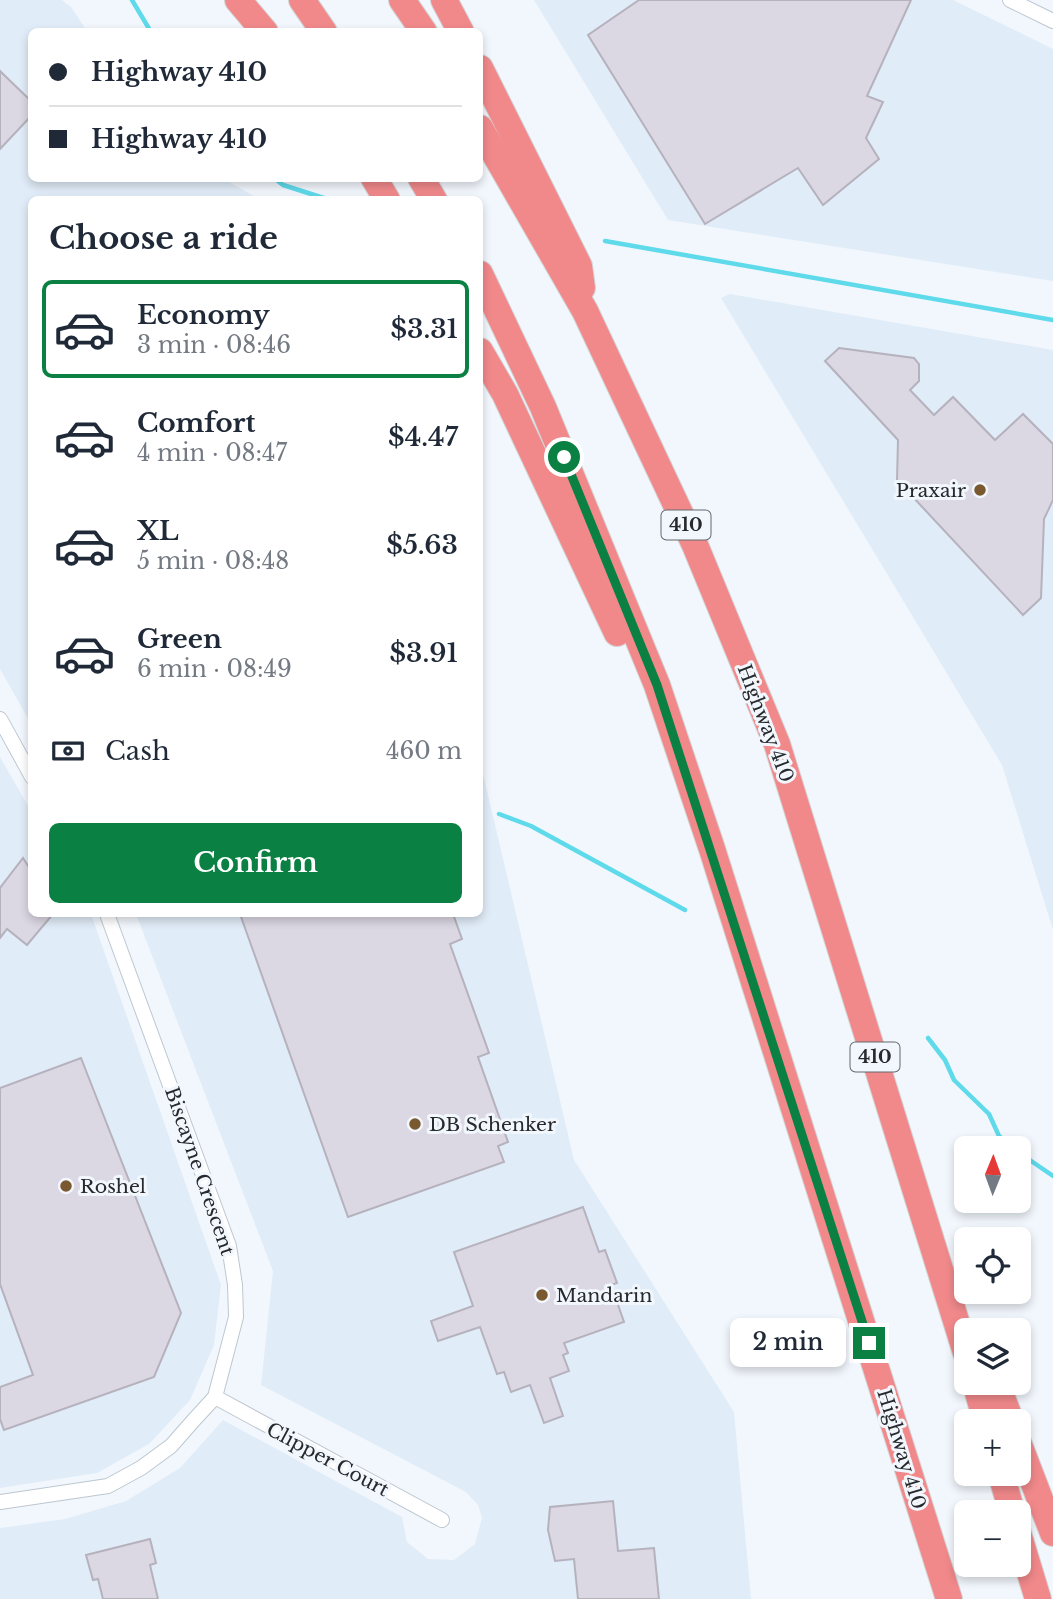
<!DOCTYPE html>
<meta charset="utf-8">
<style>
body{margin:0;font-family:"Libre Baskerville",serif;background:#f6f6f7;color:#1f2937;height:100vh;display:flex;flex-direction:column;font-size:26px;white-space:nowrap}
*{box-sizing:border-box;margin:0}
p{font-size:23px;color:#747a83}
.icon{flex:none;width:38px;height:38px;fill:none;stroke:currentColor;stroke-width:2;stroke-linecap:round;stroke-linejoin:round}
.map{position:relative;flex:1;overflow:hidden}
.sheet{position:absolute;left:28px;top:196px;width:455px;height:721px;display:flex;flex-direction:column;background:#fff;border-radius:10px;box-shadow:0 4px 10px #0003}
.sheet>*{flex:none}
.top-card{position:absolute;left:28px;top:28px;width:455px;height:154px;border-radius:10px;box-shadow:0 4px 10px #0003;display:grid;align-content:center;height:154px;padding:0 21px;background:#fff}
.needle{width:46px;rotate:1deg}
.fabs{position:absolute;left:954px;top:1136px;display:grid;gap:14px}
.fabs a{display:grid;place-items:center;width:77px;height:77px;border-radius:10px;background:#fff;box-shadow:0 4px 10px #0003;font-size:35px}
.end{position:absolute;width:32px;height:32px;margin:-16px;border:9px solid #0b8043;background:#fff;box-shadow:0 0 0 4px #fff}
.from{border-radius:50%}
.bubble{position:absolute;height:49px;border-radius:10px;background:#fff;box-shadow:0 4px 10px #0003;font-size:23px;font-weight:600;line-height:49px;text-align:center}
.top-card b{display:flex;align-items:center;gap:24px;height:66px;font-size:26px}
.top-card b+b{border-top:2px solid #e0e1e3}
.top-card i{width:18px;height:18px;background:#1f2937}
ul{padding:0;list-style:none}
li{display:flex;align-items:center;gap:21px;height:98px;margin:0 14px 10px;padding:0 7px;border:4px solid transparent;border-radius:10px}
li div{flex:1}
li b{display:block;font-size:26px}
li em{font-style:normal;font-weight:600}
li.active{border-color:#0b8043}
li>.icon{width:63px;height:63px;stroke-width:1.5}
h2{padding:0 21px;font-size:32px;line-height:84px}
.pay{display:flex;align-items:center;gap:18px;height:77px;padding:0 21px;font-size:26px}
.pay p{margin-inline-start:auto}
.primary-button{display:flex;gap:14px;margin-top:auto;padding:14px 21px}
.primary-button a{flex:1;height:80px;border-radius:10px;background:#0b8043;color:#fff;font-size:28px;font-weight:600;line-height:80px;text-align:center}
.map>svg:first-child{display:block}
.built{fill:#e0ecf8}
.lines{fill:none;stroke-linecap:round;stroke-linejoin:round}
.stream{stroke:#5edaeb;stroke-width:4.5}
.building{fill:#dbd7e3;stroke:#b5b2bd;stroke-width:2}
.minor-casing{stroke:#bdc7d0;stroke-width:16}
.motorway-casing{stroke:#d4d4d5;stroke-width:28}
.minor{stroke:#fff;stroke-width:14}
.motorway{stroke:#f1898b;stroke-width:26}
.route{stroke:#0b8043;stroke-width:9}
.poi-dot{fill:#7a5930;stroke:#f2f7fd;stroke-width:2.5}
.labels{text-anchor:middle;stroke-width:6;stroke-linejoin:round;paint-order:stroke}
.shield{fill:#f2f7fd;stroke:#63686b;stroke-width:2}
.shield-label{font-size:18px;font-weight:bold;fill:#262a2d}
.poi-label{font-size:19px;fill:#262a2d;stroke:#f2f7fd;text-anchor:start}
.street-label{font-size:19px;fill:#262a2d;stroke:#f2f7fd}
</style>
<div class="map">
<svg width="1053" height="1599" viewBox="0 0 1053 1599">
<rect width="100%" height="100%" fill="#f2f7fd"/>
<g class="built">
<polygon points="0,0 62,0 71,7 87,31 32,32 32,178 224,179 259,199 32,200 31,724 0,669"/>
<polygon points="534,0 953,0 1053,49 1053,281 668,220"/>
<polygon points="730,294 1053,350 1053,930 1002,765 721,298"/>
<polygon points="0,757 31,811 32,914 91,914 221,1285 214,1345 190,1400 149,1444 97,1473 0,1488"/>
<polygon points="480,761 574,1160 734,1412 751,1599 0,1599 0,1528 65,1519 126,1501 180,1468 223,1420 402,1517 407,1542 428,1559 454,1560 475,1544 482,1518 478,1505 466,1492 261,1385 273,1271 136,914 480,914"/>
</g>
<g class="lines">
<g class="stream">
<polyline points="132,0 151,32"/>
<polyline points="274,178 283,185 330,200"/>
<polyline points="605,241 1053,320"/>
<polyline points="499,814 531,826 685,910"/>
<polyline points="928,1038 945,1060 954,1080 989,1114 999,1136 1012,1148"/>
<polyline points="1018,1152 1053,1176"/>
</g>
</g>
<g class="building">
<polygon points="639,0 911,0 867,96 883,102 866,138 879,159 823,205 798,168 705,224 588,35"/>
<polygon points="0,71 32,102 32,115 0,149"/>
<polygon points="839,348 914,358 919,364 919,381 910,390 934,415 953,397 995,440 1023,414 1053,444 1053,500 1044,519 1041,598 1023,615 897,480 898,440 825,361"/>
<polygon points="23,858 32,872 32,914 53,914 27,945 7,929 0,938 0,888"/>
<polygon points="240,914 453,914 462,939 450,944 489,1053 478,1057 508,1142 498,1146 504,1162 348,1217"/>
<polygon points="81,1058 181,1313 154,1377 4,1430 0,1419 0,1387 33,1375 0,1284 0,1088"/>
<polygon points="583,1207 599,1252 605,1250 617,1283 611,1285 624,1322 564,1343 568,1353 563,1355 569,1371 550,1378 563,1416 544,1423 530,1385 511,1392 504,1372 497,1374 480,1327 438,1341 431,1321 473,1306 454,1252"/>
<polygon points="613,1501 618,1551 654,1548 659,1599 578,1599 574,1559 555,1561 548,1530 550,1507"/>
<polygon points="150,1539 156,1563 150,1565 158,1599 103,1599 98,1579 93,1580 86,1555"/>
</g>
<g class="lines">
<g class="minor-casing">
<g id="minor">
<polyline points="1010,0 1053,21"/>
<polyline points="0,719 32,777"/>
<polyline points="215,1397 442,1520"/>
<polyline points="0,1502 108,1486 141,1468 171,1446 193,1421 215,1397 236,1317 235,1285 229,1246 107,914"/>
</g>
</g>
<g class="motorway-casing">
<g id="motorway">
<polyline points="238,0 265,32"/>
<polyline points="302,0 324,32"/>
<polyline points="402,0 424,32"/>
<polyline points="444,0 461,32"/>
<polyline points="480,68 579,266 582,288"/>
<polyline points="480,128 585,311 695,545 777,744 966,1353"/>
<polyline points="374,178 387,200"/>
<polyline points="421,178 434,200"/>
<polyline points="480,274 543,407 657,685 712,849 949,1599"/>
<polyline points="480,351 505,394 617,633"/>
<polyline points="975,1382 986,1421"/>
<polyline points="996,1382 1011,1421"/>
<polyline points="1018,1442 1053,1533"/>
<polyline points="1001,1474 1012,1512"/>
<polyline points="1018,1533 1038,1599"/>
</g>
</g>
<use href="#minor" class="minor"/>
<use href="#motorway" class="motorway"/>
</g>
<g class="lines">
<polyline class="route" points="564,457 657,685 869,1343"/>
</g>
<g class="poi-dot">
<circle cx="980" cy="490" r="7"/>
<circle cx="415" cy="1124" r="7"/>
<circle cx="66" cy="1186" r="7"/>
<circle cx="542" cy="1295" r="7"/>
</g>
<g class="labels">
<g class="shield">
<rect x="661.5" y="510.5" width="49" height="29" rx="5"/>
<rect x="850.5" y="1042.5" width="49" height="29" rx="5"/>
</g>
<g class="shield-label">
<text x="686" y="531">410</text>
<text x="875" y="1063">410</text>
</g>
<g class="poi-label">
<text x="966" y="497" text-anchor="end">Praxair</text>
<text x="429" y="1131">DB Schenker</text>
<text x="80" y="1193">Roshel</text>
<text x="556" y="1302">Mandarin</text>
</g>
<g class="street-label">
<text transform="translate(766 723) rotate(69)" y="7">Highway 410</text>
<text transform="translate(200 1171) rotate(71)" y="7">Biscayne Crescent</text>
<text transform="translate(902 1449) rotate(73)" y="7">Highway 410</text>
<text transform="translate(328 1459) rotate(28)" y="7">Clipper Court</text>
</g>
</g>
</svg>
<div class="fabs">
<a><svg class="needle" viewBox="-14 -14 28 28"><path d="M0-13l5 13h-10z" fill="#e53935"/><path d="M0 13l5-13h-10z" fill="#747a83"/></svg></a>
<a><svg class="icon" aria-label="locate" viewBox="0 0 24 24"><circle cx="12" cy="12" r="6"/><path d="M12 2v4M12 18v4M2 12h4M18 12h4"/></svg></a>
<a><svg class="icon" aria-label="layers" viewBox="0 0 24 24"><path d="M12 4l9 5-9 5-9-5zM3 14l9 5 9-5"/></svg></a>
<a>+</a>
<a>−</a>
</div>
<i class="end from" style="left:564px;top:457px"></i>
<i class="end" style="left:869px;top:1343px"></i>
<div class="bubble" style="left:730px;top:1318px;width:116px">2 min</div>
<div class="top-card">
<b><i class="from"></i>Highway 410</b>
<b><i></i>Highway 410</b>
</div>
<section class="sheet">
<h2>Choose a ride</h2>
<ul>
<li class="active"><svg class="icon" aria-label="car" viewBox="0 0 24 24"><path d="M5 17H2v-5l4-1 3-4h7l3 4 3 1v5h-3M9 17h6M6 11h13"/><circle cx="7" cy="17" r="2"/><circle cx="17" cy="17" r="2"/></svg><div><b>Economy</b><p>3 min · 08:46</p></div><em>$3.31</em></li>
<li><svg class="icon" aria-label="car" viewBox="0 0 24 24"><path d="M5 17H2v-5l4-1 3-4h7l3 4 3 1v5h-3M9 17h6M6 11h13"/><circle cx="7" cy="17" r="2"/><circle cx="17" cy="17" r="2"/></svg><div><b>Comfort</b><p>4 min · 08:47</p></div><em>$4.47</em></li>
<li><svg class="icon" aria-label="car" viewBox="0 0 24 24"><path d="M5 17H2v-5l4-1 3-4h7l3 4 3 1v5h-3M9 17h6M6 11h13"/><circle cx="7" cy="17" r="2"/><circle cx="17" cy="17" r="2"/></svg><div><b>XL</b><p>5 min · 08:48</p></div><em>$5.63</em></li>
<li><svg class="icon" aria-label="car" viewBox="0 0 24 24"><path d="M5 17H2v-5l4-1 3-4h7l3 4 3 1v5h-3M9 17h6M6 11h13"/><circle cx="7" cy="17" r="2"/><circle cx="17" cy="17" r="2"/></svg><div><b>Green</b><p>6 min · 08:49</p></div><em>$3.91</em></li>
</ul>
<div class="pay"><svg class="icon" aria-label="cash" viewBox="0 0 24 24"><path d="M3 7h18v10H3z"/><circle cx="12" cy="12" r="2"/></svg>Cash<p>460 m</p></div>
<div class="primary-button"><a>Confirm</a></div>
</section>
</div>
